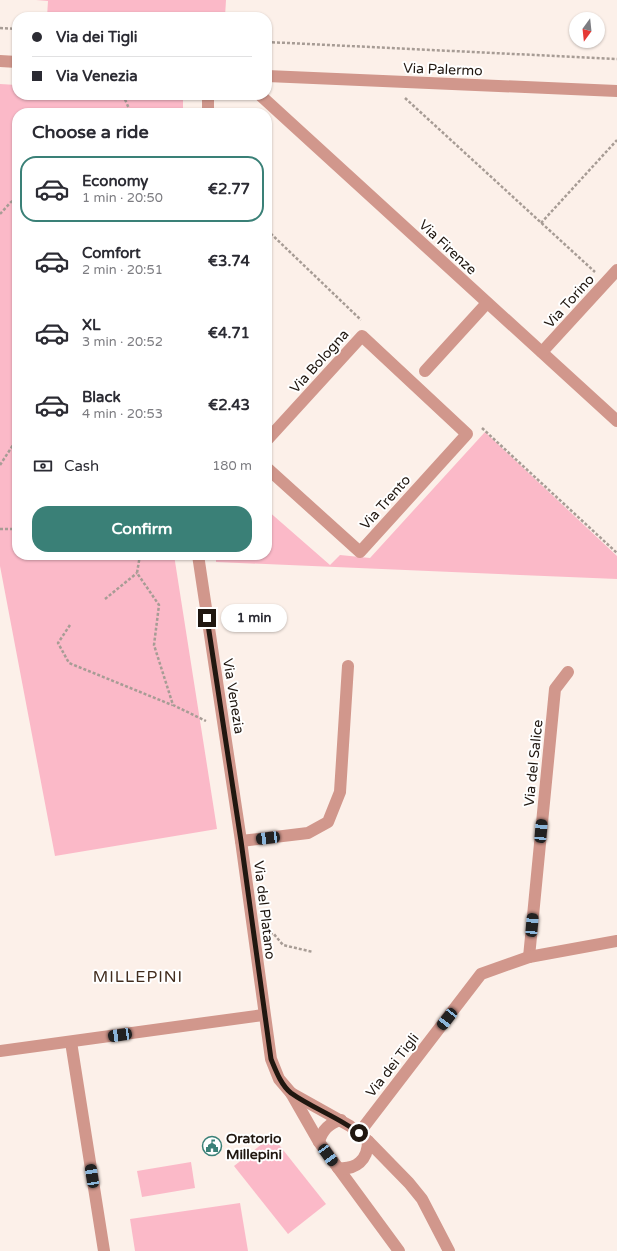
<!DOCTYPE html>
<meta charset="utf-8">
<style>
body{margin:0;font-family:"Varela Round",sans-serif;background:#f7f7f7;color:#2b2b33;height:100vh;display:flex;flex-direction:column;font-size:15px;white-space:nowrap}
*{box-sizing:border-box;margin:0}
p{font-size:13px;color:#7c7c81}
.icon{flex:none;width:22px;height:22px;fill:none;stroke:currentColor;stroke-width:2;stroke-linecap:round;stroke-linejoin:round}
.map{position:relative;flex:1;overflow:hidden}
.sheet{position:absolute;left:12px;top:108px;width:260px;height:452px;display:flex;flex-direction:column;background:#fff;border-radius:16px;box-shadow:0 1px 3px #0004}
.sheet>*{flex:none}
.hud{position:absolute;left:12px;top:12px;width:260px;height:88px;border-radius:16px;box-shadow:0 1px 3px #0004;display:grid;align-content:center;height:88px;padding:0 20px;background:#fff}
.needle{width:26px;rotate:195deg}
.tools{position:absolute;left:569px;top:12px;display:grid;gap:8px}
.tools a{display:grid;place-items:center;width:36px;height:36px;border-radius:50%;background:#fff;box-shadow:0 1px 3px #0004;font-size:20px}
.end{position:absolute;width:18px;height:18px;margin:-9px;border:5px solid #201710;background:#fff;box-shadow:0 0 0 2px #fff}
.from{border-radius:50%}
.bubble{position:absolute;height:28px;border-radius:14px;background:#fff;box-shadow:0 1px 3px #0004;font-size:13px;font-weight:800;line-height:28px;text-align:center}
.car{position:absolute;width:12px;height:24px;margin:-12px -6px;border-radius:5px;box-shadow:0 0 3px 1px #0007;background:linear-gradient(#222 24%,#8ab4d8 0 40%,#222 0 76%,#8ab4d8 0 86%,#222 0)}
.hud b{display:flex;align-items:center;gap:14px;height:38px;font-size:15px}
.hud b+b{border-top:1px solid #e1e1e2}
.hud i{width:10px;height:10px;background:#2b2b33}
ul{padding:0;list-style:none}
li{display:flex;align-items:center;gap:12px;height:66px;margin:0 8px 6px;padding:0 12px;border:2px solid transparent;border-radius:16px}
li div{flex:1}
li b{display:block;font-size:15px}
li em{font-style:normal;font-weight:800}
li.selected{border-color:#3a8077}
li>.icon{width:36px;height:36px;stroke-width:1.5}
h2{padding:0 20px;font-size:18px;line-height:48px}
.pay{display:flex;align-items:center;gap:10px;height:44px;padding:0 20px;font-size:15px}
.pay p{margin-inline-start:auto}
.button{display:flex;gap:8px;margin-top:auto;padding:8px 20px}
.button a{flex:1;height:46px;border-radius:16px;background:#3a8077;color:#fff;font-size:16px;font-weight:800;line-height:46px;text-align:center}
.map>svg:first-child{display:block}
.green{fill:#fbb9c8}
.lines{fill:none;stroke-linecap:round;stroke-linejoin:round}
.path{stroke:#a79c95;stroke-width:2.5;stroke-dasharray:3 2;stroke-linecap:butt}
.minor{stroke:#d1978c;stroke-width:12}
.route{stroke:#201710;stroke-width:5}
.labels{text-anchor:middle;stroke-width:4;stroke-linejoin:round;paint-order:stroke}
.street-label{font-size:14px;fill:#201710;stroke:#fff}
.poi-label{font-size:14px;font-weight:bold;fill:#201710;stroke:#fff;text-anchor:start}
.quarter-label{font-size:16px;letter-spacing:1px;fill:#422d1e;stroke:#fff}
</style>
<div class="map">
<svg width="617" height="1251" viewBox="0 0 617 1251">
<rect width="100%" height="100%" fill="#fcf0e9"/>
<g class="green">
<polygon points="36,0 226,0 225,17 47,17 48,1"/>
<polygon points="0,84 17,85 17,95 183,95 183,113 17,113 17,555 174,555 217,829 55,856 0,566"/>
<polygon points="485,432 617,556 617,579 216,562 216,555 267,555 267,510 330,565 340,555 370,558"/>
<polygon points="272,1136 326,1204 288,1234 234,1166"/>
<polygon points="191,1162 195,1188 142,1197 137,1171"/>
<polygon points="240,1203 248,1251 135,1251 130,1219"/>
</g>
<g class="lines">
<g class="path">
<polyline points="0,28 17,29"/>
<polyline points="267,42 617,59"/>
<polyline points="123,95 131,113"/>
<polyline points="405,98 595,272"/>
<polyline points="0,214 11,202 17,199"/>
<polyline points="541,223 617,140"/>
<polyline points="267,230 361,320"/>
<polyline points="482,428 617,553"/>
<polyline points="0,465 17,439"/>
<polyline points="0,529 17,529"/>
<polyline points="140,555 137,573 159,605 154,645 173,705 206,721"/>
<polyline points="105,599 137,573"/>
<polyline points="70,625 58,643 69,663 172,705"/>
<polyline points="270,934 273,933 283,945 313,952"/>
</g>
<g class="minor">
<polyline points="0,61 17,62"/>
<polyline points="267,76 617,91"/>
<polyline points="260,95 617,421"/>
<polyline points="208,113 208,95"/>
<polyline points="542,352 617,270"/>
<polyline points="425,371 487,303"/>
<polyline points="267,440 362,336 467,434 360,552 267,468"/>
<polyline points="198,555 241,841 271,1059 279,1079 291,1093 319,1142 399,1251"/>
<polyline points="241,841 308,833 328,822 340,792 348,666"/>
<polyline points="529,957 555,689 568,672"/>
<polyline points="71,1042 104,1251"/>
<polyline points="0,1051 263,1015"/>
<polyline points="291,1093 350,1126 368,1141 409,1183 422,1199 449,1251"/>
<polyline points="359,1133 481,974 529,957 617,941"/>
<path d="M319,1142C322,1130 329,1123 341,1120"/>
<path d="M338,1168C356,1170 368,1160 368,1141"/>
</g>
</g>
<g class="lines">
<path class="route" d="M207,618L241,841L271,1059C276,1071 281,1085 291,1093C312,1108 338,1117 359,1133"/>
</g>
<defs>
<g id="civic-ring" transform="scale(1)"><circle r="9.5" fill="#fff" stroke="#3a8077" stroke-width="1.5"/><path d="M-.6-6.5H3V-4.5H.6V-3L4-1V1h2V6H-6V1h2V-1L-.6-3ZM-1.2 2.5V6h2.4V2.5Z" fill="#3a8077"/></g>
</defs>
<g fill-rule="evenodd">
<use href="#civic-ring" x="212" y="1146"/>
</g>
<g class="labels">
<g class="street-label">
<text transform="translate(443 69) rotate(2)" y="5">Via Palermo</text>
<text transform="translate(448 247) rotate(43)" y="5">Via Firenze</text>
<text transform="translate(569 301) rotate(-48)" y="5">Via Torino</text>
<text transform="translate(319 361) rotate(-48)" y="5">Via Bologna</text>
<text transform="translate(385 502) rotate(-48)" y="5">Via Trento</text>
<text transform="translate(234 696) rotate(81)" y="5">Via Venezia</text>
<text transform="translate(533 763) rotate(-84)" y="5">Via del Salice</text>
<text transform="translate(265 910) rotate(83)" y="5">Via del Platano</text>
<text transform="translate(392 1065) rotate(-52)" y="5">Via dei Tigli</text>
</g>
<g class="poi-label">
<text x="226" y="1143">Oratorio<tspan x="226" dy="16">Millepini</tspan></text>
</g>
<g class="quarter-label">
<text x="138" y="982">MILLEPINI</text>
</g>
</g>
</svg>
<div class="tools">
<a><svg class="needle" viewBox="-14 -14 28 28"><path d="M0-13l5 13h-10z" fill="#e53935"/><path d="M0 13l5-13h-10z" fill="#7c7c81"/></svg></a>
</div>
<i class="end from" style="left:359px;top:1133px"></i>
<i class="end" style="left:207px;top:618px"></i>
<div class="bubble" style="left:221px;top:604px;width:66px">1 min</div>
<i class="car" style="left:541px;top:831px;rotate:5deg"></i>
<i class="car" style="left:268px;top:838px;rotate:263deg"></i>
<i class="car" style="left:532px;top:925px;rotate:5deg"></i>
<i class="car" style="left:447px;top:1019px;rotate:218deg"></i>
<i class="car" style="left:120px;top:1035px;rotate:262deg"></i>
<i class="car" style="left:328px;top:1155px;rotate:144deg"></i>
<i class="car" style="left:92px;top:1176px;rotate:351deg"></i>
<div class="hud">
<b><i class="from"></i>Via dei Tigli</b>
<b><i></i>Via Venezia</b>
</div>
<section class="sheet">
<h2>Choose a ride</h2>
<ul>
<li class="selected"><svg class="icon" aria-label="car" viewBox="0 0 24 24"><path d="M5 17H2v-5l4-1 3-4h7l3 4 3 1v5h-3M9 17h6M6 11h13"/><circle cx="7" cy="17" r="2"/><circle cx="17" cy="17" r="2"/></svg><div><b>Economy</b><p>1 min · 20:50</p></div><em>€2.77</em></li>
<li><svg class="icon" aria-label="car" viewBox="0 0 24 24"><path d="M5 17H2v-5l4-1 3-4h7l3 4 3 1v5h-3M9 17h6M6 11h13"/><circle cx="7" cy="17" r="2"/><circle cx="17" cy="17" r="2"/></svg><div><b>Comfort</b><p>2 min · 20:51</p></div><em>€3.74</em></li>
<li><svg class="icon" aria-label="car" viewBox="0 0 24 24"><path d="M5 17H2v-5l4-1 3-4h7l3 4 3 1v5h-3M9 17h6M6 11h13"/><circle cx="7" cy="17" r="2"/><circle cx="17" cy="17" r="2"/></svg><div><b>XL</b><p>3 min · 20:52</p></div><em>€4.71</em></li>
<li><svg class="icon" aria-label="car" viewBox="0 0 24 24"><path d="M5 17H2v-5l4-1 3-4h7l3 4 3 1v5h-3M9 17h6M6 11h13"/><circle cx="7" cy="17" r="2"/><circle cx="17" cy="17" r="2"/></svg><div><b>Black</b><p>4 min · 20:53</p></div><em>€2.43</em></li>
</ul>
<div class="pay"><svg class="icon" aria-label="cash" viewBox="0 0 24 24"><path d="M3 7h18v10H3z"/><circle cx="12" cy="12" r="2"/></svg>Cash<p>180 m</p></div>
<div class="button"><a>Confirm</a></div>
</section>
</div>
